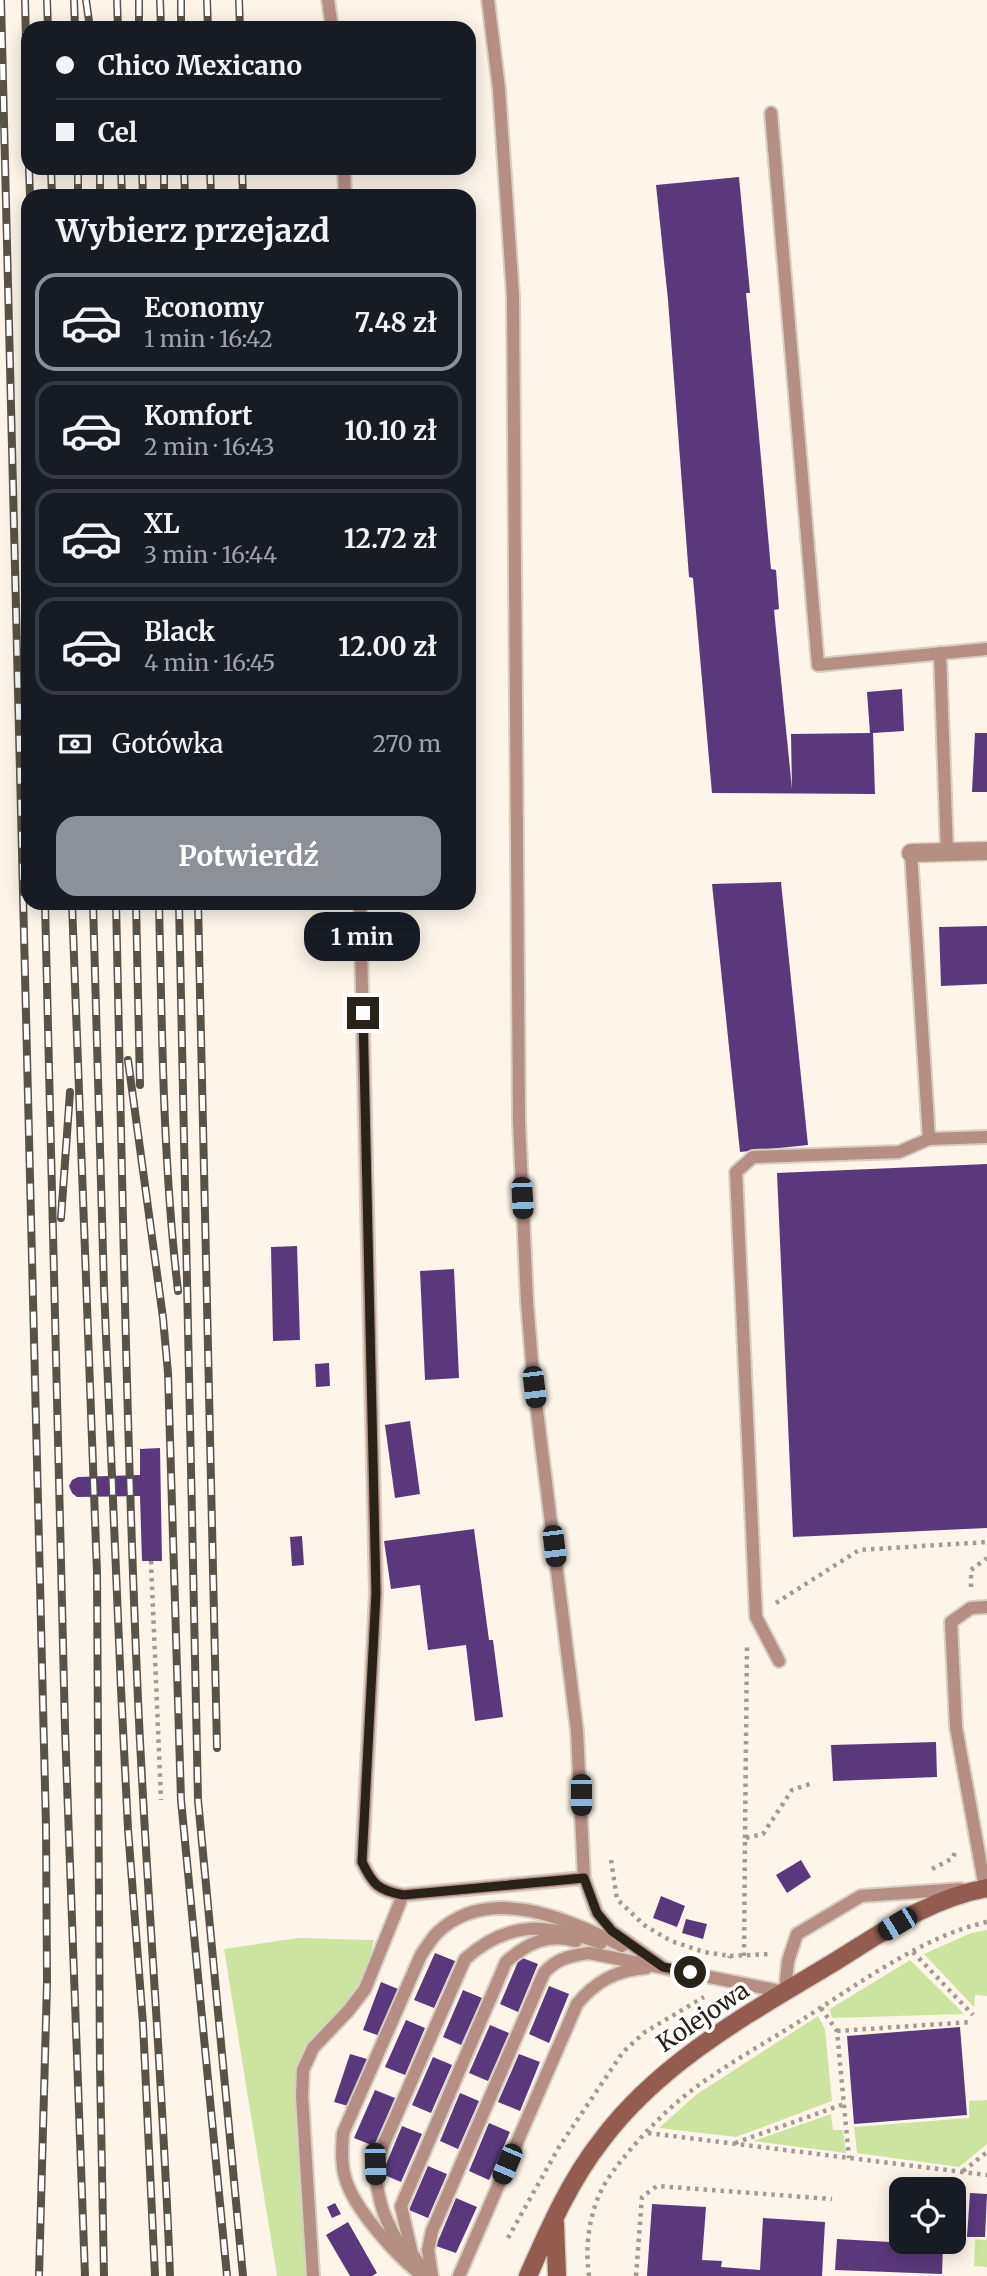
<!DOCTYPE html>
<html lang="pl">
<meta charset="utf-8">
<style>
body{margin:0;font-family:Merriweather,serif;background:#20242c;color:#f1f3f6;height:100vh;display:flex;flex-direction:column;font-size:26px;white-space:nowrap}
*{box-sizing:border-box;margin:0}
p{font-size:23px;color:#9ea1a6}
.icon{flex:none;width:38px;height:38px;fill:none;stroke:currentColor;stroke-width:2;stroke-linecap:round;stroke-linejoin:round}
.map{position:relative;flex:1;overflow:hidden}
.details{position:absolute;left:21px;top:189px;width:455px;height:721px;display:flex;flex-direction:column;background:#171b24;border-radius:21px;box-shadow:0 4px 18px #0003}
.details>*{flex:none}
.banner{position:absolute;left:21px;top:21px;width:455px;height:154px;border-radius:21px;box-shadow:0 4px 18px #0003;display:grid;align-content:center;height:154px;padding:0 35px;background:#171b24}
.fabs{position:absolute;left:889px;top:2177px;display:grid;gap:14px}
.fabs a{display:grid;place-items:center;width:77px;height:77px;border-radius:14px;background:#171b24;box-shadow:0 4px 18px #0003;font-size:35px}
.end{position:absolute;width:32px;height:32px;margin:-16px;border:9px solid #292218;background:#fff;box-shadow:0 0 0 4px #fff}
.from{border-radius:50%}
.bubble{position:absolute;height:49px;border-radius:21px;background:#171b24;box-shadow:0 4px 18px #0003;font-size:23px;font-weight:700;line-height:49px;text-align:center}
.car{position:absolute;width:21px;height:42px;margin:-21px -10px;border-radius:9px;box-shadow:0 0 5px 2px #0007;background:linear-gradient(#222 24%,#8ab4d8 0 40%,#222 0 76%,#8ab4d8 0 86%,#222 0)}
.banner b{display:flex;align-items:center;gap:24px;height:66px;font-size:26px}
.banner b+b{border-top:2px solid #363941}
.banner i{width:18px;height:18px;background:#f1f3f6}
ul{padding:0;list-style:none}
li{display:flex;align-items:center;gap:21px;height:98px;margin:0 14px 10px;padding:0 21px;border:4px solid #363941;border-radius:21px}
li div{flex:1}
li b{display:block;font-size:26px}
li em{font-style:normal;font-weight:700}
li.current{border-color:#8c9099}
li>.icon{width:63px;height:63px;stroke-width:1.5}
h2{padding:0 35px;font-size:32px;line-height:84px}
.pay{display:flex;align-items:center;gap:18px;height:77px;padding:0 35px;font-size:26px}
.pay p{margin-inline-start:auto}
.primary-button{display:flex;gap:14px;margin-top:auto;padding:14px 35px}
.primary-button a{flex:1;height:80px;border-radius:21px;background:#8c9099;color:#fff;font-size:28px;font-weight:700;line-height:80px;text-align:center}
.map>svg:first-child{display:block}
.green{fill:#cde4a0}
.building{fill:#59397c}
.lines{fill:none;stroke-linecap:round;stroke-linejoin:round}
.lane-casing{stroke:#d7cfc4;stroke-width:16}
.street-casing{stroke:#d7cfc4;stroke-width:21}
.secondary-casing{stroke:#d7cfc4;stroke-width:21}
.path{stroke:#a29b90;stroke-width:4.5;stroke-dasharray:3.5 5;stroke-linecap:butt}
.lane{stroke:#b58e84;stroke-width:12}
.street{stroke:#b58e84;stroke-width:18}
.secondary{stroke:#935c4e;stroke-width:18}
.rail-casing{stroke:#595248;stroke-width:8}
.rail{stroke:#fff;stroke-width:5;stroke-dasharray:16;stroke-linecap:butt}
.route{stroke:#292218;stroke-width:9}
.labels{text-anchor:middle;stroke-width:7;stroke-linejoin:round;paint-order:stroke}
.street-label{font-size:24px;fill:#292218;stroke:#fff}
</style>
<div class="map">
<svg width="987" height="2276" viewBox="0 0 987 2276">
<rect width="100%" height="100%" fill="#fdf5ea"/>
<g class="green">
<polygon points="987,1930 987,1996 975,1995 974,2007 924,1954 971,1933"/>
<polygon points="298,1938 374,1940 364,1982 359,1992 308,2046 308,2276 277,2276 224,1949"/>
<polygon points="910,1960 964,2014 832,2018 830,2009"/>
<polygon points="818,2016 825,2029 832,2101 736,2137 659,2128 697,2094"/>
<polygon points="987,2100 987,2144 959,2167 857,2153 854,2127 969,2118 969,2101"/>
<polygon points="831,2114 833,2130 843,2130 846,2153 753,2141"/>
<polygon points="975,2239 987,2240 987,2276 987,2267 974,2266"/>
</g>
<g class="building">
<polygon points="739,177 750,293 746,293 771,569 776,570 779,609 774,610 792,789 791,734 870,733 867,692 902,689 904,731 873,733 875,794 712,793 693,578 689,577 668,300 656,185"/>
<polygon points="975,733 987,733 987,792 972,792"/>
<polygon points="781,882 808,1145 740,1152 712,884"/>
<polygon points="987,926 987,984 941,986 939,927"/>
<polygon points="987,1164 987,1528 793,1537 777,1173"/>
<polygon points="297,1246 300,1340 273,1341 271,1247"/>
<polygon points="454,1269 459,1378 425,1380 420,1271"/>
<polygon points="329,1363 330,1386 316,1387 315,1364"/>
<polygon points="410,1421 420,1494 395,1498 385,1425"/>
<polygon points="160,1448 162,1561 142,1561 140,1496 77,1497 72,1493 69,1486 72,1480 78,1477 140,1475 140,1449"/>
<polygon points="474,1529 489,1640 493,1640 503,1717 475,1721 466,1645 428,1650 420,1585 391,1589 384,1541"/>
<polygon points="302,1536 304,1565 292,1566 290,1537"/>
<polygon points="936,1742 937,1777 833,1781 831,1745"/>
<polygon points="801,1860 811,1877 787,1893 776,1875"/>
<polygon points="661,1896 685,1906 677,1927 653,1918"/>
<polygon points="686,1919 707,1924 703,1939 682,1933"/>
<polygon points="435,1953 455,1961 434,2008 414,2000"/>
<polygon points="520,1957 538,1964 518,2012 500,2004"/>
<polygon points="381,1982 398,1989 380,2036 363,2030"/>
<polygon points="549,1986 569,1994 549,2043 529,2034"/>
<polygon points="463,1990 482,1998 461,2045 443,2037"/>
<polygon points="406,2020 425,2028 405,2075 385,2067"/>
<polygon points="490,2025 509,2033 488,2081 469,2073"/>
<polygon points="960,2027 967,2115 854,2124 847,2036"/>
<polygon points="350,2054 367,2059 352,2107 334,2102"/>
<polygon points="519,2054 540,2062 520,2111 498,2102"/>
<polygon points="433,2057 452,2065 431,2113 412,2105"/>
<polygon points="375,2090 395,2098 374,2146 354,2138"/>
<polygon points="460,2093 479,2101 458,2149 440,2141"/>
<polygon points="489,2123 510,2132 489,2180 469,2171"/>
<polygon points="402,2126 422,2134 401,2182 382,2174"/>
<polygon points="428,2166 447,2174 428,2218 409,2210"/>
<polygon points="970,2193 987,2194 985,2237 967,2237"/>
<polygon points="456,2198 477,2207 456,2253 436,2246"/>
<polygon points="335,2203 341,2214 332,2218 327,2207"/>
<polygon points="652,2204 706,2207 702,2260 722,2261 721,2267 760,2270 763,2218 825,2222 822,2276 647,2276"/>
<polygon points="348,2222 377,2273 372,2276 350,2276 326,2235"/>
<polygon points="837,2239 943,2245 942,2274 835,2270"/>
</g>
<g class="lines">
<g class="lane-casing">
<g id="lane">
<polyline points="328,0 332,28"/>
<polyline points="488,0 499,89 513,296 519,1121 527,1302 534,1387 577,1731 584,1878 597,1913 612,1931 663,1967"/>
<polyline points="771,113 818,665 987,649"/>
<polyline points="344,168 345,196"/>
<polyline points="940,653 947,852"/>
<polyline points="911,853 929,1139 987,1137"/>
<path d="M360,903L376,1593L362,1862C373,1885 378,1890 403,1895L584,1878"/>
<polyline points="779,1661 756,1617 736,1172 753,1157 899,1152 929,1139"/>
<polyline points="979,1888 985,1888 956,1727 951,1622 971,1608 987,1607"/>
<path d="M404,2252C384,2220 377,2201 375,2164L465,1959C510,1919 548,1924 601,1943"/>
<path d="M426,2273L412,2254L401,2206L506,1962C527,1943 548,1933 576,1941"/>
<polyline points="313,2276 302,2096 303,2070 313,2048 349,2010 365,1989 403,1895"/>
<path d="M423,2276C397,2257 353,2208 345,2177C341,2163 342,2148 343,2133L421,1955C426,1948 431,1939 437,1933C489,1883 568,1919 622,1946"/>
<path d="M432,2276L428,2250L432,2231L544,1973C557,1958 570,1956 589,1953L785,1992L788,1961L797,1934L861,1896L961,1889"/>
<path d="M459,2276L577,2004C595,1982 616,1970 646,1968"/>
</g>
</g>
<g class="street-casing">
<polyline id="street" points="911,853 987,851"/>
</g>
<g class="secondary-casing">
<g id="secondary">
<polyline points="555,2223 557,2276"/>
<path d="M528,2276C549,2229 569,2182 601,2141C660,2062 748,2014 831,1964C880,1934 929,1898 987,1888"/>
</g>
</g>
<g class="path">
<polyline points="151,1561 161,1800"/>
<polyline points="971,1587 971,1570 987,1558"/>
<polyline points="776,1603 859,1550 987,1542"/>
<polyline points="745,1838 747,1645"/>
<polyline points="611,1860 617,1899 644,1925 671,1941 704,1952 730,1956 729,1958"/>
<polyline points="932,1869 953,1858 956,1849"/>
<polyline points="913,1952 973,2015"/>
<polyline points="730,1956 770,1954"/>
<polyline points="744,1956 745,1838 763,1834 792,1790 813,1783"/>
<polyline points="821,2008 837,2031 849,2158"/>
<polyline points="837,2031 972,2022"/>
<polyline points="648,2133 987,2175"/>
<polyline points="735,2143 844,2104"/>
<polyline points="963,2171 987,2152"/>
<polyline points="508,2238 559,2147 623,2052 645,2032 704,1997"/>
<path d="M589,2276C584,2239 591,2200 614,2170C636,2141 666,2109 696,2087C729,2063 765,2043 800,2021C854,1987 924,1935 987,1922"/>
<polyline points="636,2276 642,2197 657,2186 832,2199"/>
</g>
<use href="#lane" class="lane"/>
<use href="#street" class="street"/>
<use href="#secondary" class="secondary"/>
<g class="rail-casing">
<g id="rail">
<polyline points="1,0 46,1827 47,1983 39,2276"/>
<polyline points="25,0 28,122"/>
<polyline points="47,0 48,28"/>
<polyline points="74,0 75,28"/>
<polyline points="86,0 90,28"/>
<polyline points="117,0 118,28"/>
<polyline points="139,0 139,28"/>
<polyline points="160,0 161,28"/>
<polyline points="181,0 181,28"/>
<polyline points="207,0 208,28"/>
<polyline points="239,0 240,28"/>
<polyline points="29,168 30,196"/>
<polyline points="51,168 52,196"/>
<polyline points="78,168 78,196"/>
<polyline points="100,168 100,196"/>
<polyline points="121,168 122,196"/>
<polyline points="142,168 143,196"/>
<polyline points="164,168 164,196"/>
<polyline points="184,168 185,196"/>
<polyline points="210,168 211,196"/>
<polyline points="242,168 243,196"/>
<polyline points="45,903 65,1728 85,2276"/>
<polyline points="72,903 97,1573 100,2068 104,2276"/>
<polyline points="93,903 104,1288 121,1689 128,1829 143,2024 155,2276"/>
<path d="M116,903C122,1161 126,1418 137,1676C145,1876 163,2076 170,2276"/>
<polyline points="136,903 140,1085"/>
<path d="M159,903C162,1033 163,1162 178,1291"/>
<polyline points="179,903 198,1800 243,2276"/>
<polyline points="198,903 217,1748"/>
<polyline points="128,1060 163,1318 168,1373 181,1800 227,2276"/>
<polyline points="61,1218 70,1092"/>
</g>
</g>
<use href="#rail" class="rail"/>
</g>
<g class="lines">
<path class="route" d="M363,1013L376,1593L362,1862C373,1885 378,1890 403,1895L584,1878L597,1913L612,1931L663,1967L690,1972"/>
</g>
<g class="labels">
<g class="street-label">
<text transform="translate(703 2017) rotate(-34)" y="8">Kolejowa</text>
</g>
</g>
</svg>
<div class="fabs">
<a><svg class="icon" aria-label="locate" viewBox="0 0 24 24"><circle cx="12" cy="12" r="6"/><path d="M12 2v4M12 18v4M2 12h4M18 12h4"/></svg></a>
</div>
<i class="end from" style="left:690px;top:1972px"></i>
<i class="end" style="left:363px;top:1013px"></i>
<div class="bubble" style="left:304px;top:912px;width:116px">1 min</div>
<i class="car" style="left:522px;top:1198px;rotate:177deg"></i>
<i class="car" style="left:534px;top:1387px;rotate:173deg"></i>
<i class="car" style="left:554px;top:1546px;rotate:173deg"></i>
<i class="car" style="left:581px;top:1795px;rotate:180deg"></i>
<i class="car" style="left:897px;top:1924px;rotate:239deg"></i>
<i class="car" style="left:375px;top:2164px;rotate:178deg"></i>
<i class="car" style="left:507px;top:2164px;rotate:203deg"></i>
<div class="banner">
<b><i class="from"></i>Chico Mexicano</b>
<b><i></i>Cel</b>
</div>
<section class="details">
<h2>Wybierz przejazd</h2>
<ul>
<li class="current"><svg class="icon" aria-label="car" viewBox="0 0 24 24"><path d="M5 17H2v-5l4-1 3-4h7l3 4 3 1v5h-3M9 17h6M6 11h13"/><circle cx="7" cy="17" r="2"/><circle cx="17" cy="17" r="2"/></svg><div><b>Economy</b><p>1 min · 16:42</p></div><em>7.48 zł</em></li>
<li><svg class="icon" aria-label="car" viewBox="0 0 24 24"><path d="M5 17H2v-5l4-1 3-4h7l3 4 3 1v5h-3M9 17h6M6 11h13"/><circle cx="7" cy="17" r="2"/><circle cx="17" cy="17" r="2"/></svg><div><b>Komfort</b><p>2 min · 16:43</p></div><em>10.10 zł</em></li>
<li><svg class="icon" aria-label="car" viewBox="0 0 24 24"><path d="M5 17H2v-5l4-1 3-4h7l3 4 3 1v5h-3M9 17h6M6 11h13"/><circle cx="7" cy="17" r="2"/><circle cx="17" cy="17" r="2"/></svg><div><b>XL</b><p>3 min · 16:44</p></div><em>12.72 zł</em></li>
<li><svg class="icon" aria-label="car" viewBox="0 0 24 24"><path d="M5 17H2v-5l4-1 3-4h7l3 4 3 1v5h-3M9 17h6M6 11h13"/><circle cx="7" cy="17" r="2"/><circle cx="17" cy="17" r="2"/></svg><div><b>Black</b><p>4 min · 16:45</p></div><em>12.00 zł</em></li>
</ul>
<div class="pay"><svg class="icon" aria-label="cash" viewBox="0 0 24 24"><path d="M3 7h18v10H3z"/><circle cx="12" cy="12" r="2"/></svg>Gotówka<p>270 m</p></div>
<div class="primary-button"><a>Potwierdź</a></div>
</section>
</div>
